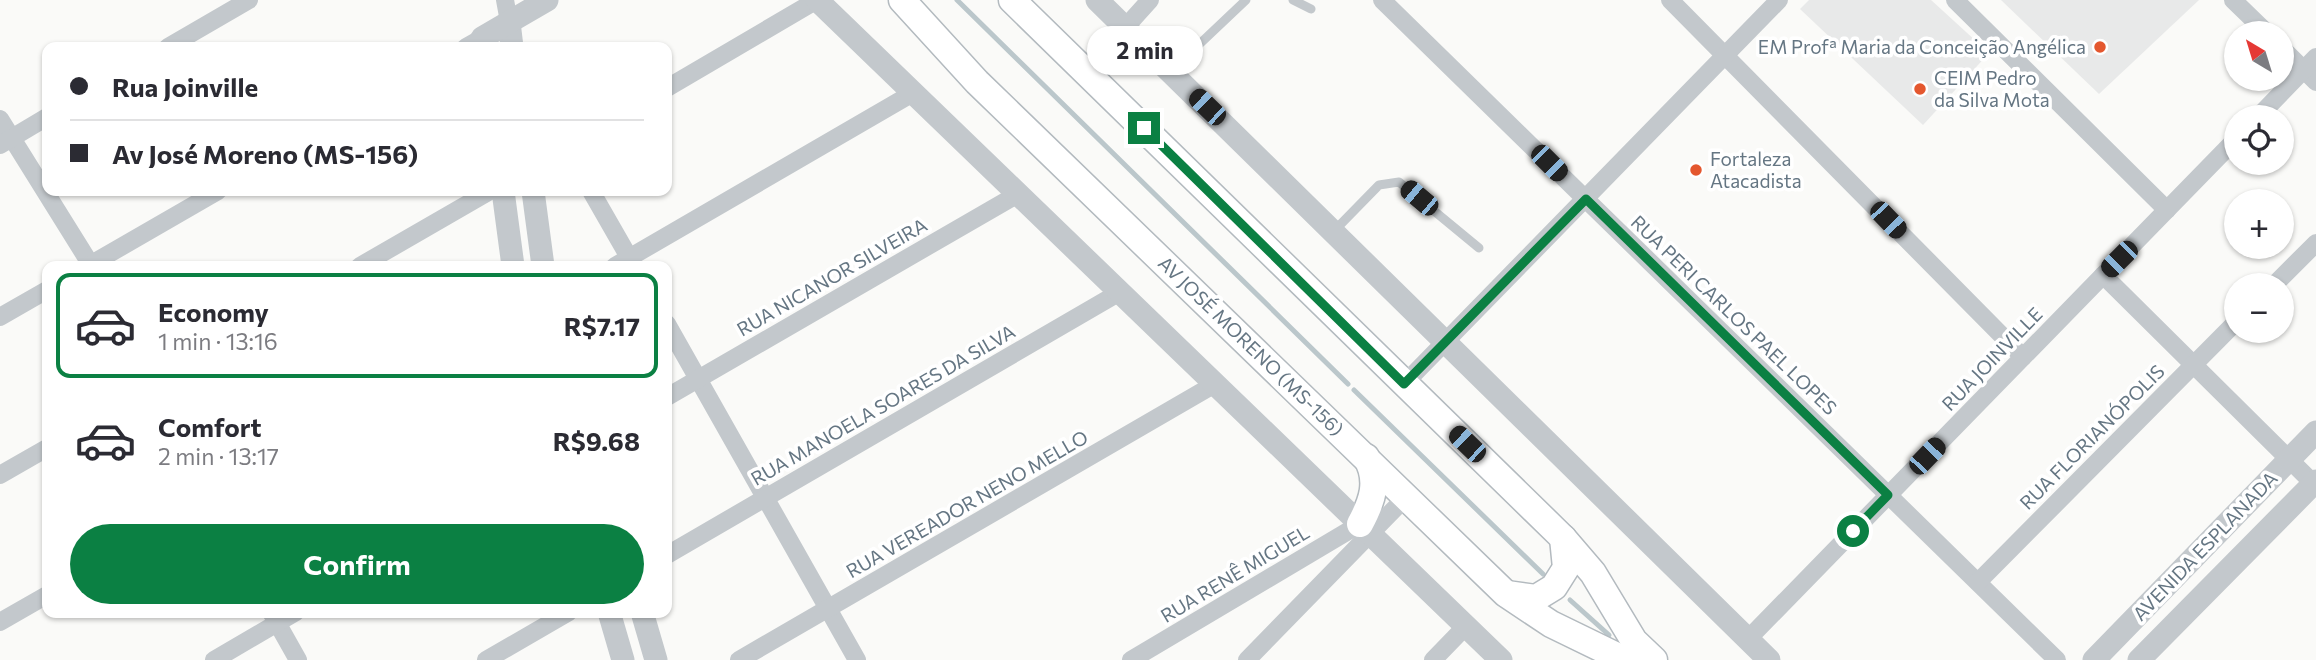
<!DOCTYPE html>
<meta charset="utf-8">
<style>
body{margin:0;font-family:Commissioner,sans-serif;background:#f7f7f7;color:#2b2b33;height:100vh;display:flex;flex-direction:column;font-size:26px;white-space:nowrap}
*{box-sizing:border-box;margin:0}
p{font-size:23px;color:#7c7c81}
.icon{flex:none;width:38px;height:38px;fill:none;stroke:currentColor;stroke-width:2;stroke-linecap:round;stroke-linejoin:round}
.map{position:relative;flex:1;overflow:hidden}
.sheet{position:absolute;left:42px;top:261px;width:630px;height:357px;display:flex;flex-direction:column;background:#fff;border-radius:14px;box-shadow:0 2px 5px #0004}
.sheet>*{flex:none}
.top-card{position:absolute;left:42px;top:42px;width:630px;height:154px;border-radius:14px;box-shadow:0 2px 5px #0004;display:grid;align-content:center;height:154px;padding:0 28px;background:#fff}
.needle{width:46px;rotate:322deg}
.buttons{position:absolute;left:2224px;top:21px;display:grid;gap:14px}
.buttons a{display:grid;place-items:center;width:70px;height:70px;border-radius:50%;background:#fff;box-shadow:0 2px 5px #0004;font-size:35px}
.end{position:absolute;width:32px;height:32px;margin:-16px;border:9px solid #0b8043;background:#fff;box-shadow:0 0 0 4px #fff}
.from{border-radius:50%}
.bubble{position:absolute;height:49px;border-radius:24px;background:#fff;box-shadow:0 2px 5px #0004;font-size:23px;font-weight:700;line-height:49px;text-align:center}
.car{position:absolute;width:21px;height:42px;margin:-21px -10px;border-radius:9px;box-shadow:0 0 5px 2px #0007;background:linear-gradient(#222 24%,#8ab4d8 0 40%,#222 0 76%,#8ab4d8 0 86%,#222 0)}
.top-card b{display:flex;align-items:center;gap:24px;height:66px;font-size:26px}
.top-card b+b{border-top:2px solid #e1e1e2}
.top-card i{width:18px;height:18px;background:#2b2b33}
ul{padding:12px 0 0;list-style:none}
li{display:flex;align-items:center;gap:21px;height:105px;margin:0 14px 10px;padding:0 14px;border:4px solid transparent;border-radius:14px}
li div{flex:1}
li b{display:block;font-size:26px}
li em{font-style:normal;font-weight:700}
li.current{border-color:#0b8043}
li>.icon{width:63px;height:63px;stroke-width:1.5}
.primary-button{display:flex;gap:14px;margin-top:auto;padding:14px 28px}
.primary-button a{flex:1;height:80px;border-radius:42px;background:#0b8043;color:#fff;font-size:28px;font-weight:700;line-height:80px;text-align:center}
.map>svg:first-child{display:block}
.built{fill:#e8e9e9}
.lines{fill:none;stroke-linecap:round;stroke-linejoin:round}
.stream{stroke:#bbc7cb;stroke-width:5}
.secondary-casing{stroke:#b3babf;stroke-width:29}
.service{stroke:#c3c8cc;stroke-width:9}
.minor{stroke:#c3c8cc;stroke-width:18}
.tertiary{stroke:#c3c8cc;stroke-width:23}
.secondary{stroke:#fff;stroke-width:26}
.route{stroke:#0b8043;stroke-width:9}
.poi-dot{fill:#e4572e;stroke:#fff;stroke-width:2.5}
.labels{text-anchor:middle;stroke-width:7;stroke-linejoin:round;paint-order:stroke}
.poi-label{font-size:19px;fill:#657683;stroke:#fff;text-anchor:start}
.street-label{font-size:19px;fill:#657683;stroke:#fff}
</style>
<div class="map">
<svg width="2316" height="660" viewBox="0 0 2316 660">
<rect width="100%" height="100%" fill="#fafaf8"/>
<g class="built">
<polygon points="1809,0 1931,0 1989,53 1923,125 1800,9"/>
<polygon points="2001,0 2199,0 2099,94"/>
</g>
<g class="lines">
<g class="stream">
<polyline points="957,0 1348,384"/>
<polyline points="1354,390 1543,574"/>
<polyline points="1570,600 1609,635"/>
</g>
<g class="secondary-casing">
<g id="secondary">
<polyline points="902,0 977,82 1506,594 1551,624 1625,660"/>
<polyline points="1012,0 1563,538 1593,573 1634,641 1654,660"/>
<path d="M1360,524C1372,502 1380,481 1366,457"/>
<polyline points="1507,594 1536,598 1554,587 1566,568 1563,538"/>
</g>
</g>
<g class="service">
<polyline points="1293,0 1311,9"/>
<polyline points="1171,71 1246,0"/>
<polyline points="1334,231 1379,185 1399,182 1479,248"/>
</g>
<g class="minor">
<polyline points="505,0 509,22"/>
<polyline points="1382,0 2057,660"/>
<polyline points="1670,0 2023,357"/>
<polyline points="1955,0 2167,210"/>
<polyline points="2233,0 2267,33"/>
<polyline points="168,47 249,0"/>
<polyline points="466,47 482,38"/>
<polyline points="2282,48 2316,82"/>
<polyline points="1086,71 1150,0"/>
<polyline points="667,88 817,0"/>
<polyline points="2258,117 2316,57"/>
<polyline points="0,119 91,265"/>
<polyline points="0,145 47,117"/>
<polyline points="591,191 634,266"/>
<polyline points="88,266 218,191"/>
<polyline points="360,266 490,191"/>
<polyline points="615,266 913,93"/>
<polyline points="2103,275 2316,486"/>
<polyline points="2274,285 2316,243"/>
<polyline points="0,317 47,290"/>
<polyline points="667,324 857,660"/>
<polyline points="1404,384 1779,0"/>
<polyline points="667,397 1018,194"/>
<polyline points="0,475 47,448"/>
<polyline points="667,555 1120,292"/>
<polyline points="1978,582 2236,322"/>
<polyline points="271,612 298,660"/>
<polyline points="0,622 47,595"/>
<polyline points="1748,639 2236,139"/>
<polyline points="214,660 296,612"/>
<polyline points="486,660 569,612"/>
<polyline points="739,660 1215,384"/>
<polyline points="1131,660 1360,524"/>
<polyline points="1247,660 1407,496"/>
<polyline points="1433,660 1466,626"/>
</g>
<g class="tertiary">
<polyline points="817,0 1501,660"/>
<polyline points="1097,0 1769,660"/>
<polyline points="509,22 512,47"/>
<polyline points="484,47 482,38 547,0"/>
<polyline points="503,191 513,266"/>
<polyline points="533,191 543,266"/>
<polyline points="609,612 623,660"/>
<polyline points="642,612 656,660"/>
<polyline points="2094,660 2316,432"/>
<polyline points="2139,660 2316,481"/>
</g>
<use href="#secondary" class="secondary"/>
</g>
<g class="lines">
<polyline class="route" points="1144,128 1404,384 1586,199 1888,495 1853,531"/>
</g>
<g class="poi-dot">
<circle cx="2100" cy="47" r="7"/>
<circle cx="1920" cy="89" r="7"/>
<circle cx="1696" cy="170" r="7"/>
</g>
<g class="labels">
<g class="poi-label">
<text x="2086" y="54" text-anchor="end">EM Profª Maria da Conceição Angélica</text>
<text x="1934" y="85">CEIM Pedro<tspan x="1934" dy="22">da Silva Mota</tspan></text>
<text x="1710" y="166">Fortaleza<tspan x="1710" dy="22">Atacadista</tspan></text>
</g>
<g class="street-label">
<text transform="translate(832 277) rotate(-30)" y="7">RUA NICANOR SILVEIRA</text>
<text transform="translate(1734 315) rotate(44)" y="7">RUA PERI CARLOS PAEL LOPES</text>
<text transform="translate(1251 346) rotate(44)" y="7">AV JOSÉ MORENO (MS-156)</text>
<text transform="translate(1992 359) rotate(-46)" y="7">RUA JOINVILLE</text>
<text transform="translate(883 405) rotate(-30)" y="7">RUA MANOELA SOARES DA SILVA</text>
<text transform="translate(2092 437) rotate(-45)" y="7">RUA FLORIANÓPOLIS</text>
<text transform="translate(967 504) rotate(-30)" y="7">RUA VEREADOR NENO MELLO</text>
<text transform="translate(2205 546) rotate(-46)" y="7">AVENIDA ESPLANADA</text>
<text transform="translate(1235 574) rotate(-31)" y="7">RUA RENÊ MIGUEL</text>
</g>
</g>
</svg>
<div class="buttons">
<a><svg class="needle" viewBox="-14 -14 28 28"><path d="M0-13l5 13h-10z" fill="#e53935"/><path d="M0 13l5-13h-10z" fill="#7c7c81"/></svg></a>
<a><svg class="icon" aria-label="locate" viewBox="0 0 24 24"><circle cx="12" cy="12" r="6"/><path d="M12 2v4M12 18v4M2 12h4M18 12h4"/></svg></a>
<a>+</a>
<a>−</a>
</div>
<i class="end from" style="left:1853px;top:531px"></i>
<i class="end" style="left:1144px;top:128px"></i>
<div class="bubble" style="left:1087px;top:26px;width:116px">2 min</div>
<i class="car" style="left:1207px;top:107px;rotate:314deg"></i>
<i class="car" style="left:1549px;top:163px;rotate:135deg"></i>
<i class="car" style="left:1419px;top:198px;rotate:310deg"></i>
<i class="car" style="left:1888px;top:220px;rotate:136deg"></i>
<i class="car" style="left:2119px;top:259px;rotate:225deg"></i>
<i class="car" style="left:1467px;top:444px;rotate:314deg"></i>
<i class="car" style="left:1927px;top:456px;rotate:44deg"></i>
<div class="top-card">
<b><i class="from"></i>Rua Joinville</b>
<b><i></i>Av José Moreno (MS-156)</b>
</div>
<section class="sheet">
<ul>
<li class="current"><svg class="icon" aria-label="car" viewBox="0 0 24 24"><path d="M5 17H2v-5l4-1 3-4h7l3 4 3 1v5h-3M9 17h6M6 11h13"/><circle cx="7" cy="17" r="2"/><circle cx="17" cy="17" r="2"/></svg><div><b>Economy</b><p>1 min · 13:16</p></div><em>R$7.17</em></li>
<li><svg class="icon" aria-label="car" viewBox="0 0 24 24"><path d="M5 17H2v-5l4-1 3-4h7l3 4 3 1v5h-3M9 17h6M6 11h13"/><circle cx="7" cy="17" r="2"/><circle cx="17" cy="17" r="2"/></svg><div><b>Comfort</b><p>2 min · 13:17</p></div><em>R$9.68</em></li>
</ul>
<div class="primary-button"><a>Confirm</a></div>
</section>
</div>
